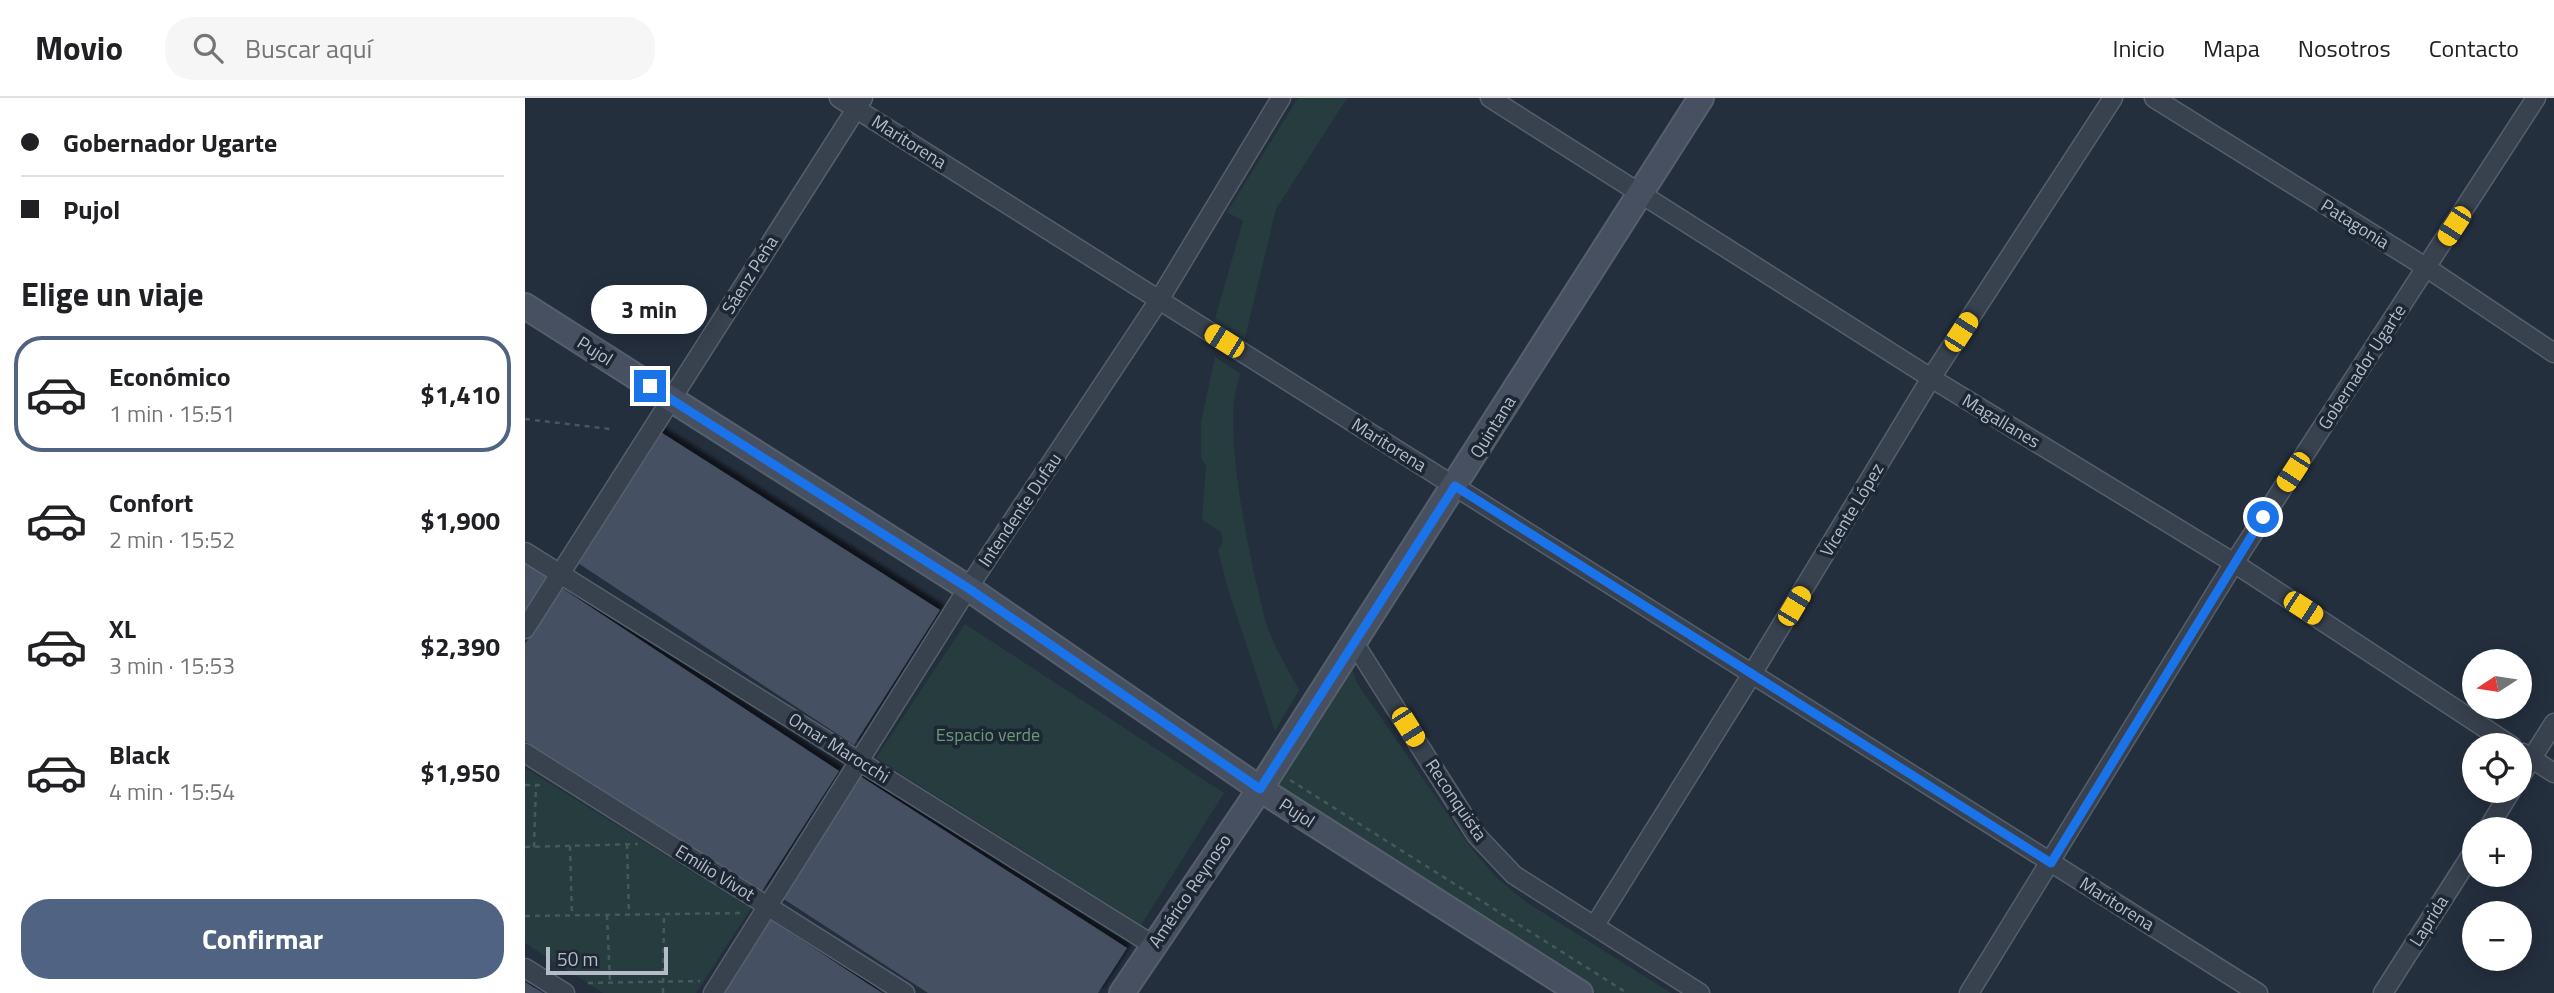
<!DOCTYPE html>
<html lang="es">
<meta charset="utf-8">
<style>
body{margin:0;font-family:"Titillium Web",sans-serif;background:#f6f6f6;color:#202124;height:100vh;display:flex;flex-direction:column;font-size:26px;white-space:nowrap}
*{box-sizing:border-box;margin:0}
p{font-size:23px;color:#757577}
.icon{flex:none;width:38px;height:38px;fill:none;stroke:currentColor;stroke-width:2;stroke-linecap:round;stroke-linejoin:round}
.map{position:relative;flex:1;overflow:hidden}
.details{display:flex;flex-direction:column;background:#fff;width:525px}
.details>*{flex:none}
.hud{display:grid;align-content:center;height:154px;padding:0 21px;background:#fff}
.needle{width:46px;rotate:258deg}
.buttons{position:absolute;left:1937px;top:551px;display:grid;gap:14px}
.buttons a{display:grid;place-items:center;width:70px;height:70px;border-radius:50%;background:#fff;box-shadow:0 4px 18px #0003;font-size:35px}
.scale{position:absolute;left:21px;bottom:18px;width:122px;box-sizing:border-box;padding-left:7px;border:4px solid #b4bcc9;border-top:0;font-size:19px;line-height:24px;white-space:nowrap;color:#b4bcc9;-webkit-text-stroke:5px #1d2633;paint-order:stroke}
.end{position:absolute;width:32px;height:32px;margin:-16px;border:9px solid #1a73e8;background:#fff;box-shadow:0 0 0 4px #fff}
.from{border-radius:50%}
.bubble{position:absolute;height:49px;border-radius:24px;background:#fff;box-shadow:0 4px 18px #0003;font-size:23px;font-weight:700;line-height:49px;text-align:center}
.car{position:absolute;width:21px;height:42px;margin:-21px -10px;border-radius:9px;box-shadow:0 0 5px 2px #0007;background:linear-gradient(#f5c518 24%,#345 0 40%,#f5c518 0 76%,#345 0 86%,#f5c518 0)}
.hud b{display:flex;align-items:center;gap:24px;height:66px;font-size:26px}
.hud b+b{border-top:2px solid #e0e0e0}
.hud i{width:18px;height:18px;background:#202124}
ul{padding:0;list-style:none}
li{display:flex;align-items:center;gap:21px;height:116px;margin:0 14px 10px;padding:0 7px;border:4px solid transparent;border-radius:28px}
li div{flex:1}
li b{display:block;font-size:26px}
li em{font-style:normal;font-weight:700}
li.on{border-color:#506383}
li>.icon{width:63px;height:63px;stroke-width:1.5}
h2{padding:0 21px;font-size:32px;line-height:84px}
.primary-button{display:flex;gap:14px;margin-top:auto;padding:14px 21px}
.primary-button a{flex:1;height:80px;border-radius:28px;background:#506383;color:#fff;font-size:28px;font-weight:700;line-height:80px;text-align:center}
header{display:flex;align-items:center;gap:42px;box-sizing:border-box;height:98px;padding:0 35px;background:#fff;border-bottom:2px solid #e0e0e0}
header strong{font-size:33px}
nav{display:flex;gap:38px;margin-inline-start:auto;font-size:24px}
.search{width:490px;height:63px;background:#f6f6f6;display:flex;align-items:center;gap:18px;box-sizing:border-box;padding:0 24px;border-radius:28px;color:#757577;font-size:26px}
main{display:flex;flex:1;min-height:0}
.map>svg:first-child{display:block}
.green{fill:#263c3f}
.building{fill:#455162;filter:url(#shadow)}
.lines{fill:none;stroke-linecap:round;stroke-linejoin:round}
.street-casing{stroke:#565f6c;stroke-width:21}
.secondary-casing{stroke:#565f6c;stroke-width:28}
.path{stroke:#44595c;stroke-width:2.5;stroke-dasharray:5 5;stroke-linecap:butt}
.street{stroke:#38414e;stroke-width:18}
.secondary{stroke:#465061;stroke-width:24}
.route{stroke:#1a73e8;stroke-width:9}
.labels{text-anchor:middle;stroke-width:7;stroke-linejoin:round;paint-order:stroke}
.street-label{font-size:18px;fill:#b4bcc9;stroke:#1d2633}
.park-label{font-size:18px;fill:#6b9a76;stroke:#1d2633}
</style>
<header>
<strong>Movio</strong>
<div class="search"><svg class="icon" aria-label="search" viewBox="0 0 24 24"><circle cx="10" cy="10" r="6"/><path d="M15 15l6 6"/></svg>Buscar aquí</div>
<nav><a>Inicio</a><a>Mapa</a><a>Nosotros</a><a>Contacto</a></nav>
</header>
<main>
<section class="details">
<div class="hud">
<b><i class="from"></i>Gobernador Ugarte</b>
<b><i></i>Pujol</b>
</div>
<h2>Elige un viaje</h2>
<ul>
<li class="on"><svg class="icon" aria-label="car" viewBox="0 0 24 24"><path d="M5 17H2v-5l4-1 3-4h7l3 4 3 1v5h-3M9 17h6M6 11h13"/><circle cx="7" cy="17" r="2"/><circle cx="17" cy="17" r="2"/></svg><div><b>Económico</b><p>1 min · 15:51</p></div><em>$1,410</em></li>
<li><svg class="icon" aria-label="car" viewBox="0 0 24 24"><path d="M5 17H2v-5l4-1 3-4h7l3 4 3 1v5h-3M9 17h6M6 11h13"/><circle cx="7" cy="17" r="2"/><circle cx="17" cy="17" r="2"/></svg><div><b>Confort</b><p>2 min · 15:52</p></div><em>$1,900</em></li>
<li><svg class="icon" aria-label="car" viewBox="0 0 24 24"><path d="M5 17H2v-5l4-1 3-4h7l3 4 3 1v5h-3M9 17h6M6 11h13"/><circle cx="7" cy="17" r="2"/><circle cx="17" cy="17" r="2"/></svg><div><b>XL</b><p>3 min · 15:53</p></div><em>$2,390</em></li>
<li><svg class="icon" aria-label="car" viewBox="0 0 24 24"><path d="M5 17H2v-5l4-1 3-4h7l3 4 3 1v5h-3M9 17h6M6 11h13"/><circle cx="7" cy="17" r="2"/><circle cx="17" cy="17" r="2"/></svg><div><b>Black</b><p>4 min · 15:54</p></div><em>$1,950</em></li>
</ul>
<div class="primary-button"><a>Confirmar</a></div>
</section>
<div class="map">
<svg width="2029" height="895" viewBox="0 0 2029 895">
<defs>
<filter id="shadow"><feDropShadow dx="4.5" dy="-4.5" stdDeviation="2" flood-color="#0009"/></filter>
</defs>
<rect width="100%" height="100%" fill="#242f3e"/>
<g class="green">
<polygon points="773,0 822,0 751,111 718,248 688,228 718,123 702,114"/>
<path d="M690,259L716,276C693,321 727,472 741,524C747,547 763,570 774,592L750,633L703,491L693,452L698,444L696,434L677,422L681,368L676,359V324Z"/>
<polygon points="440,526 699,695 616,827 351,660"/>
<polygon points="824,563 832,585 946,750 972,780 1001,804 1146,895 1071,895 757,697 750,690"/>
<polygon points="0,670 226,810 171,895 78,895 0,845"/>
</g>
<g class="building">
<polygon points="134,333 415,512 329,647 53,465"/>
<polygon points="0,464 23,479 0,514"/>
<polygon points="37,490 314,673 237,793 0,643 0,546"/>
<polygon points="335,678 602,850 573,895 403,895 254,798"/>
<polygon points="246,822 357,895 199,895"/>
<polygon points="0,884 18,895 0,895"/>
</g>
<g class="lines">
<g class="street-casing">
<g id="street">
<polyline points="314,0 1733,895"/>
<polyline points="965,0 1406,280 1709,465 1987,648"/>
<polyline points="1629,0 1902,170 2029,255"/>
<polyline points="0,454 628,847"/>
<polyline points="0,531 338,0"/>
<polyline points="828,543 951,737 989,777 1175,895"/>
<polyline points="0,655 380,895"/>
<polyline points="1998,655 2029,675"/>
<polyline points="1995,679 2029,625"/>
<polyline points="1962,732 1986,693"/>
<polyline points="1070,827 1227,576 1406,280 1588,0"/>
<polyline points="0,870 40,895"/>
<polyline points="188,895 443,490 634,202 756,0"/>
<polyline points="1444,895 1709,465 2011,0"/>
<polyline points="1858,895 1950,751"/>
</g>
</g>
<g class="secondary-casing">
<g id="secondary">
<polyline points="0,208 443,490 735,691 1055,895"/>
<polyline points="597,895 735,691 1176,0"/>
</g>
</g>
<g class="path">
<polyline points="0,321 85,331"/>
<polyline points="765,682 1102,895"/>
<polyline points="0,687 17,687"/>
<polyline points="102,746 104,817"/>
<polyline points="45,748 47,818"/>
<polyline points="0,749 113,746"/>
<polyline points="9,749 11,687"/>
<polyline points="82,817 85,884"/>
<polyline points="0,818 219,815"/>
<polyline points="63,885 175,883"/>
<polyline points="138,895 139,818"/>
</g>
<use href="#street" class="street"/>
<use href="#secondary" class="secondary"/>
</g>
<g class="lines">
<polyline class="route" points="125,288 443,490 735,691 930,388 1526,765 1738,419"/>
</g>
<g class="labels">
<g class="street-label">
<text transform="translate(384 44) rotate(32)" y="6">Maritorena</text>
<text transform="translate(1830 126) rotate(32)" y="6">Patagonia</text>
<text transform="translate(225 177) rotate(-58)" y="6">Sáenz Peña</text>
<text transform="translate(70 253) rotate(32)" y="6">Pujol</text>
<text transform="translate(1837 269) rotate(-57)" y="6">Gobernador Ugarte</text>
<text transform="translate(1476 323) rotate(31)" y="6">Magallanes</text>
<text transform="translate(968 329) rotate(-58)" y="6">Quintana</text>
<text transform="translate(864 347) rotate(32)" y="6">Maritorena</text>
<text transform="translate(495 412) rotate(-56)" y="6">Intendente Dufau</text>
<text transform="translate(1327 412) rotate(-59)" y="6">Vicente López</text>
<text transform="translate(314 650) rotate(32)" y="6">Omar Marocchi</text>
<text transform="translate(931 702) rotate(56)" y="6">Reconquista</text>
<text transform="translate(772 715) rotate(33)" y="6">Pujol</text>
<text transform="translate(190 775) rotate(32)" y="6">Emilio Vivot</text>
<text transform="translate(665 793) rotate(-56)" y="6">Américo Reynoso</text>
<text transform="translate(1592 806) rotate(32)" y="6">Maritorena</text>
<text transform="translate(1904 823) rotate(-58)" y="6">Laprida</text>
</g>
<g class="park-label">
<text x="463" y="643">Espacio verde</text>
</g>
</g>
</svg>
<div class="buttons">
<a><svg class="needle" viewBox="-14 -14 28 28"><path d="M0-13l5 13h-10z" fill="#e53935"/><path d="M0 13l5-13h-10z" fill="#757577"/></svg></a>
<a><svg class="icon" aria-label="locate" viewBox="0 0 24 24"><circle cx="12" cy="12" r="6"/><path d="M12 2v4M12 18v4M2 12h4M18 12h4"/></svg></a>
<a>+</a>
<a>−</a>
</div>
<div class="scale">50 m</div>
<i class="end from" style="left:1738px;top:419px"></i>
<i class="end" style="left:125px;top:288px"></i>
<div class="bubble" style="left:66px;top:187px;width:116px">3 min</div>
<i class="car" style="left:1929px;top:128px;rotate:213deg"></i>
<i class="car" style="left:1436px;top:234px;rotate:33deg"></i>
<i class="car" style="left:699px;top:243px;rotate:302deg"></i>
<i class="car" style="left:1768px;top:374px;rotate:213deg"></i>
<i class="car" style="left:1269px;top:508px;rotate:31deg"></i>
<i class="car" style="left:1778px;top:510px;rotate:123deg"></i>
<i class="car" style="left:883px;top:629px;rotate:148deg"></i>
</div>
</main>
